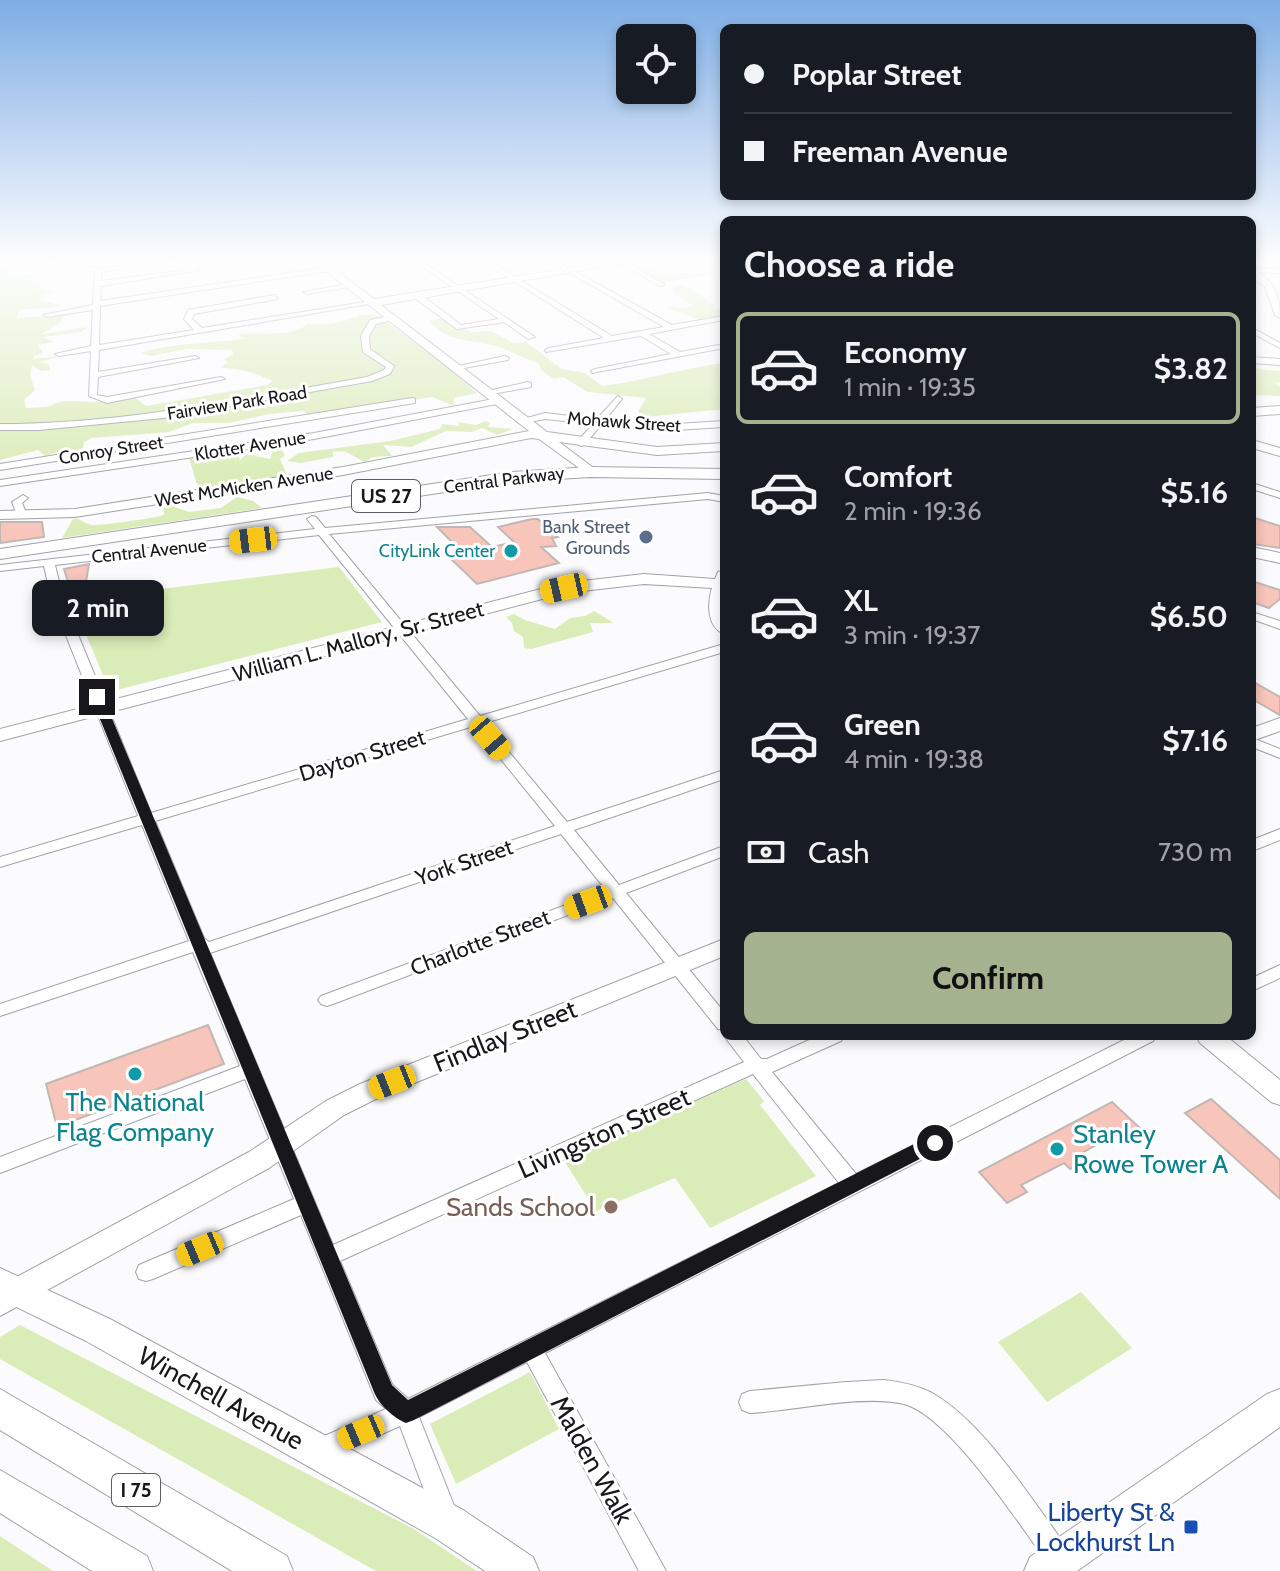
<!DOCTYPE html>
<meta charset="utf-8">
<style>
body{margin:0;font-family:Cabin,sans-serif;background:#20242c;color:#f1f3f6;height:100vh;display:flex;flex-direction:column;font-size:30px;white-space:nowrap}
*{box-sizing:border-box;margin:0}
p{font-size:26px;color:#9ea1a6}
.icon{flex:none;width:44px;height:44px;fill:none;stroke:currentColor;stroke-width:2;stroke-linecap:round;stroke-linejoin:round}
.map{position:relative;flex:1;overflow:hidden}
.side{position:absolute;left:720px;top:216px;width:536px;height:824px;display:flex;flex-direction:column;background:#171b24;border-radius:12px;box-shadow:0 4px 12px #0003}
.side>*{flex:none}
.hud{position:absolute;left:720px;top:24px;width:536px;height:176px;border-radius:12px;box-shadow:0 4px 12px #0003;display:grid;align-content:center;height:176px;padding:0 24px;background:#171b24}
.tools{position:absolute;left:616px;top:24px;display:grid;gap:16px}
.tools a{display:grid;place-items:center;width:80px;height:80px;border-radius:12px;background:#171b24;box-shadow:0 4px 12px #0003;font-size:40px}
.end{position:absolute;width:36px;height:36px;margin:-18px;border:10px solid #18181c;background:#fff;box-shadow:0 0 0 4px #fff}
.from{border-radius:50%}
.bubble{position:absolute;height:56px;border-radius:12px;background:#171b24;box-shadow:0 4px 12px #0003;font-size:26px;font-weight:700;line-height:56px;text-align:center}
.car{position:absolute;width:24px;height:48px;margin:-24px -12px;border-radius:10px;box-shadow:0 0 6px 2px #0007;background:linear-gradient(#f5c518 24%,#345 0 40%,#f5c518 0 76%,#345 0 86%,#f5c518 0)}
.hud b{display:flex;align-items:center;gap:28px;height:76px;font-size:30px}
.hud b+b{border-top:2px solid #363941}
.hud i{width:20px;height:20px;background:#f1f3f6}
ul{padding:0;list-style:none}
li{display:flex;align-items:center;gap:24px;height:112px;margin:0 16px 12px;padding:0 8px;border:4px solid transparent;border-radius:12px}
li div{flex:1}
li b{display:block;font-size:30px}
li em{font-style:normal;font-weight:700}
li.on{border-color:#a5b290}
li>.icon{width:72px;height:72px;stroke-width:1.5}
h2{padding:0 24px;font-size:36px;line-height:96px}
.pay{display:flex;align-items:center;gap:20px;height:88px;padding:0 24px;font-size:30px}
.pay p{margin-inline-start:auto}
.primary-button{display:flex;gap:16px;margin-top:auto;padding:16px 24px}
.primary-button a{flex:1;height:92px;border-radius:12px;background:#a5b290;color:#111;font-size:32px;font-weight:700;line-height:92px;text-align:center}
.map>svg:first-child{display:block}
.green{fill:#daecb8}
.building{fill:#f7c5ba;stroke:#c3b7b4;stroke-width:2}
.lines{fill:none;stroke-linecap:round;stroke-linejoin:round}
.street-casing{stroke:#a1a1ac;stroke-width:2}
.secondary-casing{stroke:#a1a1ac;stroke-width:2}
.primary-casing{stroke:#a1a1ac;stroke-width:2}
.highway-casing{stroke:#a1a1ac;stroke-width:2}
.street{fill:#fff;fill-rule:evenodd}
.secondary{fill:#fff;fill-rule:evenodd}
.primary{fill:#fff;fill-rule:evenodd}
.highway{fill:#fff;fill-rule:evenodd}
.route{fill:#18181c}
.service-dot{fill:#5c6f8a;stroke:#fff;stroke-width:3}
.culture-dot{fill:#0f9aa8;stroke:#fff;stroke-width:3}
.education-dot{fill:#8d6e63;stroke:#fff;stroke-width:3}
.transit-dot{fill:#1a4fb4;stroke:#fff;stroke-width:3}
.labels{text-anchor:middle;stroke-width:6;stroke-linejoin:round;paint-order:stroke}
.far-street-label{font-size:18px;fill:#18181c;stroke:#fff}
.far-service-label{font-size:18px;fill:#4e5e75;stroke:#fff;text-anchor:end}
.far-culture-label{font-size:18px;fill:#0d838f;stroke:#fff;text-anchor:end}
.shield{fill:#fff;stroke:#5d5d60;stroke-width:2}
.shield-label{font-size:20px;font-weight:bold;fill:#18181c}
.street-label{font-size:22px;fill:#18181c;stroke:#fff}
.near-street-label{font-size:26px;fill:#18181c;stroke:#fff}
.near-culture-label{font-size:26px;fill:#0d838f;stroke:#fff}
.near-education-label{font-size:26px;fill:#785e54;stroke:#fff;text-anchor:end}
.near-transit-label{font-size:26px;fill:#164399;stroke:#fff;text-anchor:end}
</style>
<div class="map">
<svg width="1280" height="1571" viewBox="0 0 1280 1571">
<rect width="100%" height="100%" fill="#fbfbfd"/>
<g class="green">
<polygon points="644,261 685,261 655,267 662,273 719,273 663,283 629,264"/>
<path d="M8,268L9,275L39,274L28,279L41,283L39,289L55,292L39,295L42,296L38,300L64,306L20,310L16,318L64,315L60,323L41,334L88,327L81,332L43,337L54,342L38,345L43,353L34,356L33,359L61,356L40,362L50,365V370L41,371L32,365L30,375L35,390L24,400L26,408L47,407L62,401L102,402L134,397L146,406L267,385L273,381C254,373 241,368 221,368L228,362L224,359L234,354L231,350L187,349L151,356L141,353C172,342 216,344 247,338L239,336L241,334C261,332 293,338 307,324H331L357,317L359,314L379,316L450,369L477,393L454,398V406L432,397L310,416L303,411L269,414L229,423H193L169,432L92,438L84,442L83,448L76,453L64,450L45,456L38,450L0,460V269Z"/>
<path d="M678,285C689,287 702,297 713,304L714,309L724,308V315L700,320L663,306L683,308L693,305L677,296L673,288Z"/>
<path d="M446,317L470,332L491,331L514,343L526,342L562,369L585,373L602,386C644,381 682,368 724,363V409L645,417L638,412L646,398L588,392L563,377L554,379L542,371L538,363C522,358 507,348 491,345C465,339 449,342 429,321Z"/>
<polygon points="1252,364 1258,369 1280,371 1280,382 1274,383 1280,387 1280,396 1252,395"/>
<path d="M486,421L490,423L488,427L513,429L497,435L482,428L472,432L446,431L411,447L383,445L392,456L372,457L366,462C354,459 349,448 333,452V457L301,463L287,461L299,453L390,441L440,429L442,424L459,426V422L476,425Z"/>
<polygon points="278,445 285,455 280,459 287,475 198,488 189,458 237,451 240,460 246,454 270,459 272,453 268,447"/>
<path d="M237,497L253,501L262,508L62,538L73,519C82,518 82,523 91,525C98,526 156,518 164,515L163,503L189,512L221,508Z"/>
<polygon points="339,567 382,622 113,691 109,690 72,600"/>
<polygon points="594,611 614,623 590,623 593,632 531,649 524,648 523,637 514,631 512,623 506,617 514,614 525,620 555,629 570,618 585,616"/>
<polygon points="746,1079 764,1101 760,1105 816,1176 710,1228 675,1178 596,1211 563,1159"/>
<polygon points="1081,1292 1132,1348 1047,1402 998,1342"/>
<polygon points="20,1325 414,1529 477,1571 376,1571 0,1359 0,1337"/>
<polygon points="530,1372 559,1429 456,1484 430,1424"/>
<polygon points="0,1536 53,1571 0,1571"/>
</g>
<g class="building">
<polygon points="1252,517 1280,526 1280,548 1252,544"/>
<polygon points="532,519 538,519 558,537 552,538 556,546 541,547 559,563 477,584 450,558 464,554 437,527 470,527 492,547 514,542 498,527"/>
<polygon points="0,522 42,522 44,537 0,543"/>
<polygon points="89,564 86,582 69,585 64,569"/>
<polygon points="1252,581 1280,590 1280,599 1269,608 1252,602"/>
<polygon points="1252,681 1280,697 1280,715 1252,699"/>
<polygon points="208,1025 224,1064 57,1127 46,1084"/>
<polygon points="1211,1099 1280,1160 1280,1199 1185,1113"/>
<polygon points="1112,1102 1142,1130 1122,1140 1116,1134 1075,1157 1081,1163 1070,1169 1064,1163 1021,1185 1027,1192 1007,1203 979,1172"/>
</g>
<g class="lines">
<g class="street-casing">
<g id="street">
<path d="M54,261C69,261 83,267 98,268C122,269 146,260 169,261L101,272V281L192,269L185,261H192L200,270L101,286L100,301L324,268L322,266L325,264L367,261L330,267L331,269L328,271L100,306L99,345L194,330L184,319L188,310L275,295L278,299L194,314L192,319L202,328L371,301L375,303L99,350L98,372L195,356L199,358L98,377L97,395L107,397L221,377L225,379L107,403L89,396L91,351L59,356L55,354L91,346L93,310L47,317L43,315L93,305L95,271Z"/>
<polygon points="255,261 263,261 258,263"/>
<polygon points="414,261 421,261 535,337 528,339 504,322 457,329 413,297 413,293 419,293 461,325 499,319"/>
<polygon points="482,261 489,261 612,336 664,327 549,261 556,261 672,325 724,316 724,320 649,334 680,352 724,344 724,348 592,373 591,371 595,369 671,354 641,336 546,352 545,350 549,348 604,338"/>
<polygon points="615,261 623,261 665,285 660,286"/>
<polygon points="1252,268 1280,269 1280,273 1252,272"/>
<polygon points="348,284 350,287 307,294 303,292"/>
<path d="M390,316L394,318L393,320L376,324L369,336L370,349L394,366L390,374L372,381L163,418L39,430H0V424C124,424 246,398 367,377L384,370L386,367L363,352L361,336L370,320Z"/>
<polygon points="1252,328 1280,343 1280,348 1252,333"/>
<polygon points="505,356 509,358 508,360 453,370 449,368"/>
<polygon points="528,382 531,383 531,387 487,395 483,392"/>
<polygon points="618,396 622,399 605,420 660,425 724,421 724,427 660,431 601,425 584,445 581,446 576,443 593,424 545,419 524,423 520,420 545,413 597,419"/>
<polygon points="412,398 415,399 415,403 0,470 0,464"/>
<polygon points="499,398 502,399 502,403 314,439 0,486 0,480 314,433"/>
<polygon points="1252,483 1280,492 1280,498 1252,489"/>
<path d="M708,493L724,496V502L708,499L329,534L480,716L724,644V652L485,723L567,822L724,770V779L574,830L619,885L724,846V856L626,893L724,1012V1030L718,1029L613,898L333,1004L327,1006L321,1004L318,1000L321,996L606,890L561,834L210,953L333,1245L744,1062L724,1036H743L761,1059H767L818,1036H844L841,1041L772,1072L856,1174L1132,1036H1156L1153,1041L545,1353L666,1571H639L527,1362L419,1417L457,1513L454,1522L445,1525L436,1522L400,1426L321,1461L313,1457L309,1449L313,1441L386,1409L376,1400L301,1215L153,1279L146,1281L139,1279L136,1272L139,1265L294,1199L245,1079L0,1173V1157L240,1066L193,952L0,1016V1004L189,941L142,825L0,867V857L138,816L51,598L44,566L0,571V565L315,529L307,519L312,516L316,517L325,528ZM319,535L468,719L151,813L63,598L55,565ZM474,726L555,826L209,942L204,938L155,821ZM753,1074L839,1183L408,1399L392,1384L340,1261Z"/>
<polygon points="23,495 28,498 22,503 27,515 22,518 17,515 12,502"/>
<polygon points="1252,612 1280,621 1280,629 1252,619"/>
<polygon points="1252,738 1280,749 1280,758 1252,747"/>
<polygon points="1280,829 1280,840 1252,851 1252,840"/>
<polygon points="1280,965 1280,978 1252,991 1252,978"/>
<path d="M884,1380C901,1382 917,1385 932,1393C985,1423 1032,1501 1069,1550L1072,1559L1069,1568L1061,1571L1051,1568C1022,1528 950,1416 904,1404C862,1394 795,1411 750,1413L742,1410L739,1402L742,1394L750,1391L846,1382Z"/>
</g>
</g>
<g class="secondary-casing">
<g id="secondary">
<polygon points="313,261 324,261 374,299 615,261 636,261 381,305 547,432 657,447 724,443 724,451 657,455 559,442 595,469 595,475 590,476 539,439 531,438 343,475 75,517 0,519 0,511 75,509 343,467 529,431"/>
<path d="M1252,269C1274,280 1280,294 1280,318L1275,315L1265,287L1252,277Z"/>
<polygon points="1252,357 1280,359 1280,365 1252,363"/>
<polygon points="1280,406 1280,414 1252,416 1252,408"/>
<polygon points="1252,440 1280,448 1280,456 1252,448"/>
<path d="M724,570V634C707,627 707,604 712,588L644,584L565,593L0,741V729L564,583L644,574L715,579L718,572Z"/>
<polygon points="1280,718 1280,731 1252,741 1252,728"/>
<polygon points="724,939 724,956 378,1098 344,1115 269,1168 0,1316 0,1286 249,1152 326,1101 360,1084"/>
<polygon points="1196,1036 1226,1036 1280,1080 1280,1105 1271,1102 1200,1043"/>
</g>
</g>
<g class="primary-casing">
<g id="primary">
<polygon points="590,467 724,469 724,479 590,477 512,482 0,559 0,549 512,472"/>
<polygon points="1252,547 1280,553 1280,563 1252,557"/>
<polygon points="0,1268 110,1319 463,1510 533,1557 539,1571 485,1571 435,1538 86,1341 0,1299"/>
<polygon points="1280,1389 1280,1427 1077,1571 1024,1571 1030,1557 1267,1394"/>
</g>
</g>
<g class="highway-casing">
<g id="highway">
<polygon points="0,1389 287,1556 293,1571 232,1571 0,1430"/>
<polygon points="0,1470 147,1556 153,1571 92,1571 0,1513"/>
</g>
</g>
<use href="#street" class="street"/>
<use href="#secondary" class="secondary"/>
<use href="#primary" class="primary"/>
<use href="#highway" class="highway"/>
</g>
<linearGradient id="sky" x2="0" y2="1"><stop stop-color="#7eade5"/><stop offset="0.54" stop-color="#fdfdfe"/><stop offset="1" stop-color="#fdfdfe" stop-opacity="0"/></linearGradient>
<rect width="1280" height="481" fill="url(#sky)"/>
<path class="route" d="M97,693L103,697L392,1385L408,1400L928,1137H941L943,1143L941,1148L414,1420L406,1423C394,1418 379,1405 374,1392L91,697Z"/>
<circle class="service-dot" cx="646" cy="537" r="8"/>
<g class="culture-dot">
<circle cx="511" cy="551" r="8"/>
<circle cx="135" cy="1074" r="8"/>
<circle cx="1057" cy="1149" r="8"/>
</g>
<circle class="education-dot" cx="611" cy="1207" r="8"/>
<rect class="transit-dot" x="1183" y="1519" width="16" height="16" rx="4"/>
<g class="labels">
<g class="far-street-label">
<text transform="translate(237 403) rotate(-9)" y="6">Fairview Park Road</text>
<text transform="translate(624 422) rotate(4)" y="6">Mohawk Street</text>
<text transform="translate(250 446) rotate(-9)" y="6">Klotter Avenue</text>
<text transform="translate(111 450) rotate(-9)" y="6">Conroy Street</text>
<text transform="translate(504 480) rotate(-7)" y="6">Central Parkway</text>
<text transform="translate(244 487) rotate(-9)" y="6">West McMicken Avenue</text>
<text transform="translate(149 551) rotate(-6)" y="6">Central Avenue</text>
</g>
<g class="far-service-label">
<text x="630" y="533">Bank Street<tspan x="630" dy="21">Grounds</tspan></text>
</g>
<g class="far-culture-label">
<text x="495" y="557">CityLink Center</text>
</g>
<g class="shield">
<rect x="352" y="480" width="68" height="32" rx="6"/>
<rect x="112" y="1474" width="48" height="32" rx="6"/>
</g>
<g class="shield-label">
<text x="386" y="503">US 27</text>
<text x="136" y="1497">I 75</text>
</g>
<g class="street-label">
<text transform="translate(358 641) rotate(-15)" y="8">William L. Mallory, Sr. Street</text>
<text transform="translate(362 755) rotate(-17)" y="8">Dayton Street</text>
<text transform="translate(464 862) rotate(-19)" y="8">York Street</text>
<text transform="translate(480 942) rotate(-21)" y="8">Charlotte Street</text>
</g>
<g class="near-street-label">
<text transform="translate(505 1036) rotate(-22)" y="9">Findlay Street</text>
<text transform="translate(604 1133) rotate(-24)" y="9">Livingston Street</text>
<text transform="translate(221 1398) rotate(29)" y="9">Winchell Avenue</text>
<text transform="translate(592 1460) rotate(61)" y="9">Malden Walk</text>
</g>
<g class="near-culture-label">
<text x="135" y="1111">The National<tspan x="135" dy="30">Flag Company</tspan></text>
<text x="1073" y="1143" text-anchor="start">Stanley<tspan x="1073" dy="30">Rowe Tower A</tspan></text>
</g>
<g class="near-education-label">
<text x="595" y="1216">Sands School</text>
</g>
<g class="near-transit-label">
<text x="1175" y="1521">Liberty St &amp;<tspan x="1175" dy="30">Lockhurst Ln</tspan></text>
</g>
</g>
</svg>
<div class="tools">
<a><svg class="icon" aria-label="locate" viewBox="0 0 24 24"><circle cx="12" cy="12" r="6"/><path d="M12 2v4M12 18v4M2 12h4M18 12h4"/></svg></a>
</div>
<i class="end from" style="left:935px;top:1143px"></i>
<i class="end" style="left:97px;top:697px"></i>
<div class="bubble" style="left:32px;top:580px;width:132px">2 min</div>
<i class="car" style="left:253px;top:540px;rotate:263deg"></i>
<i class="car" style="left:564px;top:588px;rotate:257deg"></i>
<i class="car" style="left:490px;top:738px;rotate:139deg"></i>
<i class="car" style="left:588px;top:902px;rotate:250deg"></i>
<i class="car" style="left:392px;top:1082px;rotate:248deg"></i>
<i class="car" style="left:200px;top:1249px;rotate:247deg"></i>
<i class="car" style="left:361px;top:1432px;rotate:247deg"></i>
<div class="hud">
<b><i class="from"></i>Poplar Street</b>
<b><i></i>Freeman Avenue</b>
</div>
<section class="side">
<h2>Choose a ride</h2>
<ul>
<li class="on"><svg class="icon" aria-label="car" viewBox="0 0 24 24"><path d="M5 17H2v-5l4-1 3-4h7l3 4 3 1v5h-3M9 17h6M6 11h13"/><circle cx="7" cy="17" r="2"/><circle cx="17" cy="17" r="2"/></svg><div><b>Economy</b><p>1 min · 19:35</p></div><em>$3.82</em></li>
<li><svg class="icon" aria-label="car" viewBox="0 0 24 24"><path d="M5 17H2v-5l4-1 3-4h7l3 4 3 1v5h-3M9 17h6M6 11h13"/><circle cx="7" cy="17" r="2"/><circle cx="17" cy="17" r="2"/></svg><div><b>Comfort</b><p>2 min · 19:36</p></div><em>$5.16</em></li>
<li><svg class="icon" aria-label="car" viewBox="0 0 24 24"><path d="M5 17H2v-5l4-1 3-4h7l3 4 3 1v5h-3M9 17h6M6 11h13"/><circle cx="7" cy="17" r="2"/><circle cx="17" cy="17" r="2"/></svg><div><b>XL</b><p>3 min · 19:37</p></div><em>$6.50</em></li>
<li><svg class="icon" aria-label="car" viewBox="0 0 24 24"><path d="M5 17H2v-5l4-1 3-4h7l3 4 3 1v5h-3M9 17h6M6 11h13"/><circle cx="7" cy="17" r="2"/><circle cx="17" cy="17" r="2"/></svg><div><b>Green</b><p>4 min · 19:38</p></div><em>$7.16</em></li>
</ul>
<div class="pay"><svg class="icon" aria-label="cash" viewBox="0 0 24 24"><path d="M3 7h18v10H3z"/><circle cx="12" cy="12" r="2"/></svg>Cash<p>730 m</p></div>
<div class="primary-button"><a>Confirm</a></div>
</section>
</div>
